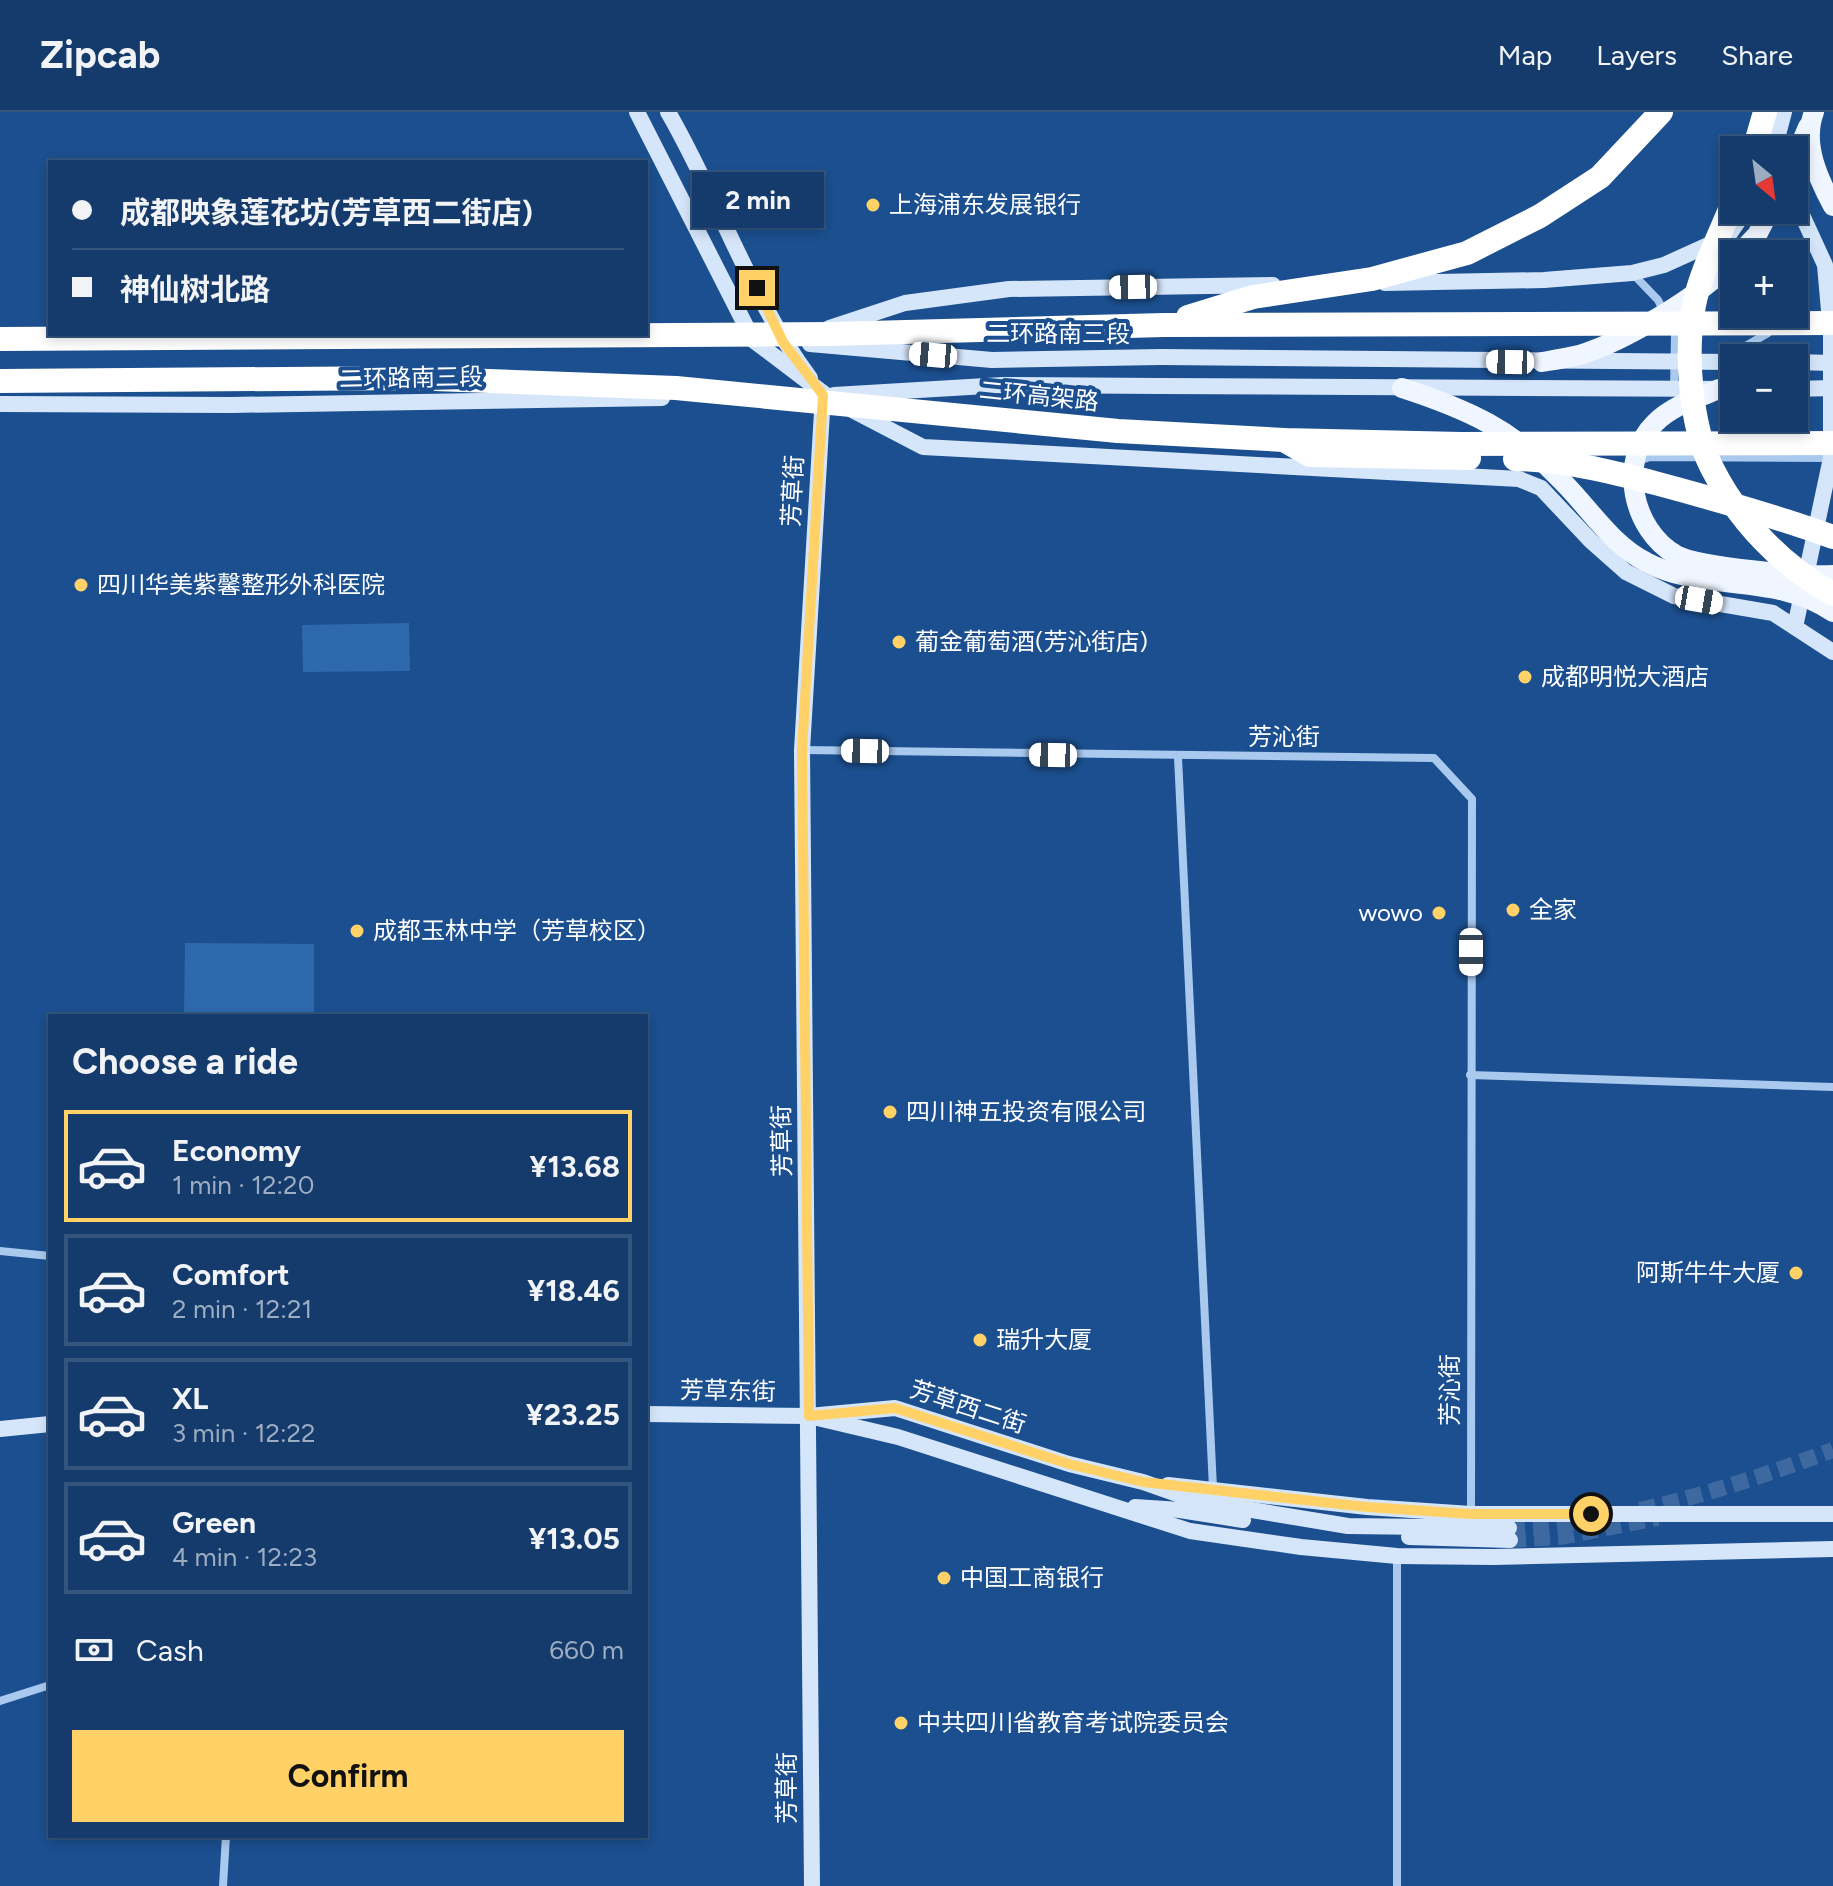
<!DOCTYPE html>
<meta charset="utf-8">
<style>
body{margin:0;font-family:Figtree,"Noto Sans SC",sans-serif;background:#1d4271;color:#f1f3f6;height:100vh;display:flex;flex-direction:column;font-size:30px;white-space:nowrap}
*{box-sizing:border-box;margin:0}
p{font-size:26px;color:#9dadc1}
.icon{flex:none;width:44px;height:44px;fill:none;stroke:currentColor;stroke-width:2;stroke-linecap:round;stroke-linejoin:round}
.map{position:relative;flex:1;overflow:hidden}
.sheet{position:absolute;left:48px;top:902px;width:600px;height:824px;display:flex;flex-direction:column;background:#143b6b;border-radius:0px;box-shadow:0 4px 12px #0003,0 0 0 2px #33557e}
.sheet>*{flex:none}
.top-card{position:absolute;left:48px;top:48px;width:600px;height:176px;border-radius:0px;box-shadow:0 4px 12px #0003,0 0 0 2px #33557e;display:grid;align-content:center;height:176px;padding:0 24px;background:#143b6b}
.needle{width:52px;rotate:151deg}
.tools{position:absolute;left:1720px;top:24px;display:grid;gap:16px}
.tools a{display:grid;place-items:center;width:88px;height:88px;border-radius:0px;background:#143b6b;box-shadow:0 4px 12px #0003,0 0 0 2px #33557e;font-size:40px}
.end{position:absolute;width:36px;height:36px;margin:-18px;border:10px solid #ffd166;background:#111;box-shadow:0 0 0 4px #111}
.from{border-radius:50%}
.bubble{position:absolute;height:56px;border-radius:0px;background:#143b6b;box-shadow:0 4px 12px #0003,0 0 0 2px #33557e;font-size:26px;font-weight:700;line-height:56px;text-align:center}
.car{position:absolute;width:24px;height:48px;margin:-24px -12px;border-radius:10px;box-shadow:0 0 6px 2px #0007;background:linear-gradient(#fff 24%,#345 0 40%,#fff 0 76%,#345 0 86%,#fff 0)}
.top-card b{display:flex;align-items:center;gap:28px;height:76px;font-size:30px}
.top-card b+b{border-top:2px solid #33557e}
.top-card i{width:20px;height:20px;background:#f1f3f6}
ul{padding:0;list-style:none}
li{display:flex;align-items:center;gap:24px;height:112px;margin:0 16px 12px;padding:0 8px;border:4px solid #33557e;border-radius:0px}
li div{flex:1}
li b{display:block;font-size:30px}
li em{font-style:normal;font-weight:700}
li.on{border-color:#ffd166}
li>.icon{width:72px;height:72px;stroke-width:1.5}
h2{padding:0 24px;font-size:36px;line-height:96px}
.pay{display:flex;align-items:center;gap:20px;height:88px;padding:0 24px;font-size:30px}
.pay p{margin-inline-start:auto}
.action{display:flex;gap:16px;margin-top:auto;padding:16px 24px}
.action a{flex:1;height:92px;border-radius:0px;background:#ffd166;color:#111;font-size:32px;font-weight:700;line-height:92px;text-align:center}
header{display:flex;align-items:center;gap:48px;box-sizing:border-box;height:112px;padding:0 40px;background:#143b6b;border-bottom:2px solid #33557e}
header strong{font-size:38px}
nav{display:flex;gap:44px;margin-inline-start:auto;font-size:28px}
.map>svg:first-child{display:block}
.green{fill:#2e69ad}
.lines{fill:none;stroke-linecap:round;stroke-linejoin:round}
.secondary-tunnel{stroke:#3d69a0;stroke-width:16;stroke-dasharray:16 8;stroke-linecap:butt}
.street{stroke:#a9c9ee;stroke-width:8}
.secondary{stroke:#d6e6fa;stroke-width:16}
.primary{stroke:#f0f6ff;stroke-width:20}
.highway{stroke:#fff;stroke-width:24}
.secondary-bridge{stroke:#d6e6fa;stroke-width:16}
.primary-bridge{stroke:#f0f6ff;stroke-width:20}
.highway-bridge{stroke:#fff;stroke-width:24}
.route{stroke:#ffd166;stroke-width:10}
.poi-dot{fill:#ffd166;stroke:#1b4f8f;stroke-width:3}
.labels{text-anchor:middle;stroke-width:8;stroke-linejoin:round;paint-order:stroke}
.poi-label{font-size:24px;fill:#fff;stroke:#1b4f8f;text-anchor:start}
.street-label{font-size:24px;fill:#fff;stroke:#1b4f8f}
</style>
<header>
<strong>Zipcab</strong>
<nav><a>Map</a><a>Layers</a><a>Share</a></nav>
</header>
<div class="map">
<svg width="1833" height="1774" viewBox="0 0 1833 1774">
<rect width="100%" height="100%" fill="#1b4f8f"/>
<g class="green">
<polygon points="409,511 410,559 303,560 302,513"/>
<polygon points="185,831 314,832 314,904 184,904"/>
</g>
<g class="lines">
<g class="secondary-tunnel">
<path d="M1640,1398C1706,1383 1769,1362 1833,1338"/>
<polyline points="1509,1416 1556,1414 1602,1407"/>
<polyline points="1510,1428 1560,1425 1658,1406"/>
</g>
<g class="street">
<polyline points="1633,162 1658,188 1664,200"/>
<polyline points="1672,216 1675,222 1674,278"/>
<polyline points="1738,326 1724,307 1724,263 1737,239 1768,221"/>
<polyline points="1638,349 1650,345 1832,346"/>
<polyline points="802,638 1434,646 1472,687 1471,1402"/>
<polyline points="1178,645 1213,1376"/>
<polyline points="1470,963 1833,975"/>
<polyline points="0,1139 50,1144"/>
<polyline points="1397,1444 1397,1774"/>
<polyline points="0,1589 50,1573"/>
<polyline points="223,1774 226,1724"/>
</g>
<g class="secondary">
<polyline points="637,0 753,228 831,287"/>
<path d="M668,0C718,86 750,186 810,266"/>
<polyline points="1774,38 1784,0"/>
<polyline points="1794,93 1803,105 1825,153 1831,221 1831,346 1795,515"/>
<polyline points="1385,171 1544,168 1632,161 1664,153 1728,124 1746,98"/>
<polyline points="829,216 905,191 1009,177 1273,173"/>
<polyline points="810,232 992,248 1160,245"/>
<polyline points="834,283 1003,273 1161,274"/>
<polyline points="0,292 231,293 662,286"/>
<polyline points="852,298 923,335 1519,367 1541,376 1591,429 1626,460 1674,484 1773,501 1833,540"/>
<polyline points="646,1302 809,1304 895,1296 1069,1352 1143,1370 1197,1389 1348,1414 1509,1416"/>
<polyline points="809,1304 898,1325 1190,1419 1301,1435 1397,1444 1494,1445 1833,1437"/>
<polyline points="0,1317 50,1312"/>
<polyline points="1168,1373 1367,1395 1471,1402 1833,1402"/>
<polyline points="1135,1395 1180,1398 1243,1408"/>
<polyline points="1409,1425 1510,1428"/>
<polyline points="812,1774 802,638 823,283"/>
</g>
<g class="primary">
<path d="M1814,0C1802,32 1818,66 1833,94"/>
<polyline points="1794,48 1808,15"/>
<polyline points="1739,142 1757,123 1770,98"/>
</g>
<g class="highway">
<polyline points="1754,38 1765,0"/>
<polyline points="1284,328 1310,343 1469,346"/>
</g>
<g class="secondary-bridge">
<polyline points="1160,245 1734,250"/>
<polyline points="1794,250 1833,251"/>
<polyline points="1161,274 1734,277"/>
<polyline points="1794,277 1833,276"/>
</g>
<g class="primary-bridge">
<path d="M1542,250C1554,248 1567,246 1579,243C1624,230 1703,182 1734,148"/>
<path d="M1402,276C1467,297 1514,318 1563,370C1590,397 1611,432 1646,450C1703,481 1774,460 1833,500"/>
<path d="M1719,277C1697,286 1672,294 1655,311C1617,348 1632,418 1676,443C1699,455 1804,465 1833,463"/>
</g>
<g class="highway-bridge">
<path d="M1733,90C1720,123 1701,159 1694,193C1685,240 1690,313 1712,356C1738,408 1782,454 1833,482"/>
<polyline points="1188,205 1253,185 1372,167 1467,141 1540,104 1600,65 1661,0"/>
<polyline points="0,227 831,222 1164,213 1833,211"/>
<polyline points="0,269 407,266 676,276 1118,319 1284,328 1461,332 1833,331"/>
<path d="M1515,347C1563,348 1609,359 1655,371C1715,387 1775,404 1833,425"/>
</g>
</g>
<g class="lines">
<polyline class="route" points="757,176 783,230 823,283 802,638 809,1304 895,1296 1069,1352 1143,1370 1367,1395 1471,1402 1591,1402"/>
</g>
<g class="poi-dot">
<circle cx="873" cy="93" r="8"/>
<circle cx="81" cy="473" r="8"/>
<circle cx="899" cy="530" r="8"/>
<circle cx="1525" cy="565" r="8"/>
<circle cx="1513" cy="798" r="8"/>
<circle cx="1439" cy="801" r="8"/>
<circle cx="357" cy="819" r="8"/>
<circle cx="890" cy="1000" r="8"/>
<circle cx="1796" cy="1161" r="8"/>
<circle cx="980" cy="1228" r="8"/>
<circle cx="944" cy="1466" r="8"/>
<circle cx="901" cy="1611" r="8"/>
</g>
<g class="labels">
<g class="poi-label">
<text x="889" y="101">上海浦东发展银行</text>
<text x="97" y="481">四川华美紫馨整形外科医院</text>
<text x="915" y="538">葡金葡萄酒(芳沁街店)</text>
<text x="1541" y="573">成都明悦大酒店</text>
<text x="1529" y="806">全家</text>
<text x="1423" y="809" text-anchor="end">wowo</text>
<text x="373" y="827">成都玉林中学（芳草校区）</text>
<text x="906" y="1008">四川神五投资有限公司</text>
<text x="1780" y="1169" text-anchor="end">阿斯牛牛大厦</text>
<text x="996" y="1236">瑞升大厦</text>
<text x="960" y="1474">中国工商银行</text>
<text x="917" y="1619">中共四川省教育考试院委员会</text>
</g>
<g class="street-label">
<text x="1058" y="230">二环路南三段</text>
<text transform="translate(411 266) rotate(-1)" y="8">二环路南三段</text>
<text transform="translate(1039 284) rotate(6)" y="8">二环高架路</text>
<text transform="translate(793 379) rotate(-87)" y="8">芳草街</text>
<text x="1284" y="633">芳沁街</text>
<text transform="translate(782 1029) rotate(-91)" y="8">芳草街</text>
<text transform="translate(1450 1278) rotate(-90)" y="8">芳沁街</text>
<text transform="translate(728 1279) rotate(1)" y="8">芳草东街</text>
<text transform="translate(968 1295) rotate(18)" y="8">芳草西二街</text>
<text transform="translate(787 1676) rotate(-90)" y="8">芳草街</text>
</g>
</g>
</svg>
<div class="tools">
<a><svg class="needle" viewBox="-14 -14 28 28"><path d="M0-13l5 13h-10z" fill="#e53935"/><path d="M0 13l5-13h-10z" fill="#9dadc1"/></svg></a>
<a>+</a>
<a>−</a>
</div>
<i class="end from" style="left:1591px;top:1402px"></i>
<i class="end" style="left:757px;top:176px"></i>
<div class="bubble" style="left:692px;top:60px;width:132px">2 min</div>
<i class="car" style="left:1133px;top:175px;rotate:269deg"></i>
<i class="car" style="left:933px;top:243px;rotate:275deg"></i>
<i class="car" style="left:1510px;top:250px;rotate:271deg"></i>
<i class="car" style="left:1699px;top:488px;rotate:100deg"></i>
<i class="car" style="left:865px;top:639px;rotate:271deg"></i>
<i class="car" style="left:1053px;top:643px;rotate:271deg"></i>
<i class="car" style="left:1471px;top:840px;rotate:180deg"></i>
<div class="top-card">
<b><i class="from"></i>成都映象莲花坊(芳草西二街店)</b>
<b><i></i>神仙树北路</b>
</div>
<section class="sheet">
<h2>Choose a ride</h2>
<ul>
<li class="on"><svg class="icon" aria-label="car" viewBox="0 0 24 24"><path d="M5 17H2v-5l4-1 3-4h7l3 4 3 1v5h-3M9 17h6M6 11h13"/><circle cx="7" cy="17" r="2"/><circle cx="17" cy="17" r="2"/></svg><div><b>Economy</b><p>1 min · 12:20</p></div><em>¥13.68</em></li>
<li><svg class="icon" aria-label="car" viewBox="0 0 24 24"><path d="M5 17H2v-5l4-1 3-4h7l3 4 3 1v5h-3M9 17h6M6 11h13"/><circle cx="7" cy="17" r="2"/><circle cx="17" cy="17" r="2"/></svg><div><b>Comfort</b><p>2 min · 12:21</p></div><em>¥18.46</em></li>
<li><svg class="icon" aria-label="car" viewBox="0 0 24 24"><path d="M5 17H2v-5l4-1 3-4h7l3 4 3 1v5h-3M9 17h6M6 11h13"/><circle cx="7" cy="17" r="2"/><circle cx="17" cy="17" r="2"/></svg><div><b>XL</b><p>3 min · 12:22</p></div><em>¥23.25</em></li>
<li><svg class="icon" aria-label="car" viewBox="0 0 24 24"><path d="M5 17H2v-5l4-1 3-4h7l3 4 3 1v5h-3M9 17h6M6 11h13"/><circle cx="7" cy="17" r="2"/><circle cx="17" cy="17" r="2"/></svg><div><b>Green</b><p>4 min · 12:23</p></div><em>¥13.05</em></li>
</ul>
<div class="pay"><svg class="icon" aria-label="cash" viewBox="0 0 24 24"><path d="M3 7h18v10H3z"/><circle cx="12" cy="12" r="2"/></svg>Cash<p>660 m</p></div>
<div class="action"><a>Confirm</a></div>
</section>
</div>
